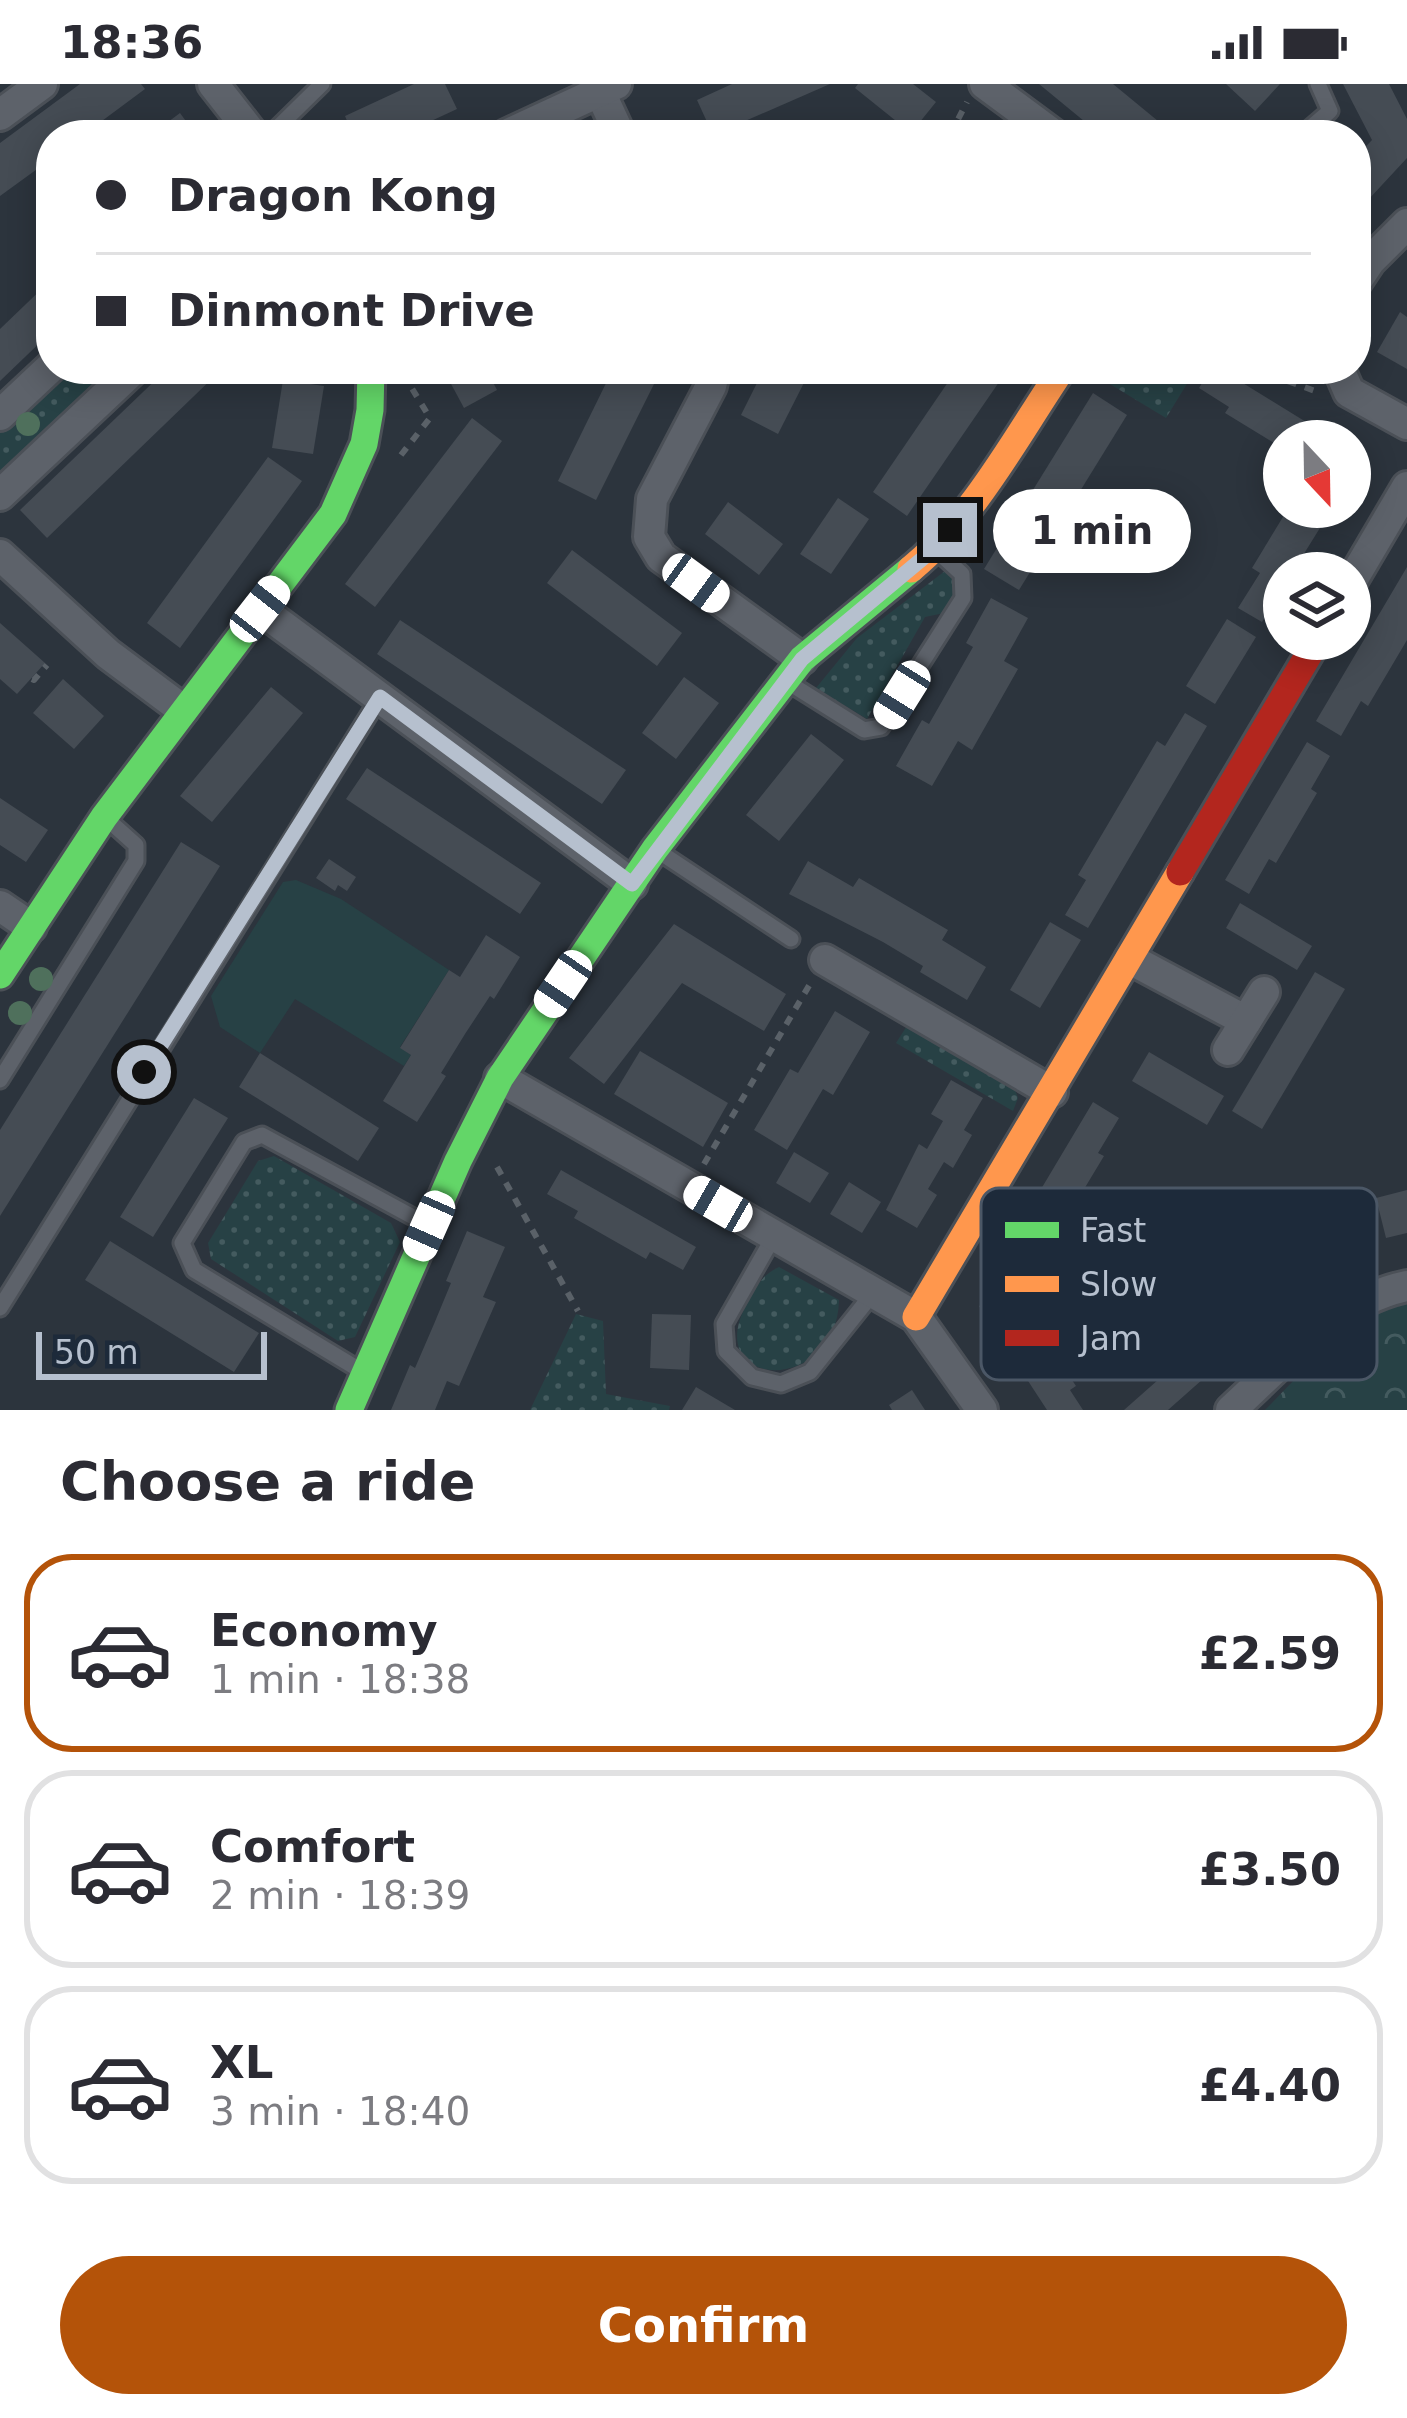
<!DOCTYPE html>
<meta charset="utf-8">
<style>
body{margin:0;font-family:"DejaVu Sans",sans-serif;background:#f7f7f7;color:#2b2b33;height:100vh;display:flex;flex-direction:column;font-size:45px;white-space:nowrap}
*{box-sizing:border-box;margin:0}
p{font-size:39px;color:#7c7c81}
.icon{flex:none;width:66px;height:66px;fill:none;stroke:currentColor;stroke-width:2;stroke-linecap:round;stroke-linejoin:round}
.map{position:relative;height:1326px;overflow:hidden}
.drawer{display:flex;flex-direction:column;background:#fff;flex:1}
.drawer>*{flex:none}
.top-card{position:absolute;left:36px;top:36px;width:1335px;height:264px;border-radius:48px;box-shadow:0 6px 30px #0003;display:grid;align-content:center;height:264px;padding:0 60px;background:#fff}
.needle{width:78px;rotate:158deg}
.tools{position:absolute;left:1263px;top:336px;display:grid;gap:24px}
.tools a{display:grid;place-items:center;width:108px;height:108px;border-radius:50%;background:#fff;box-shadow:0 6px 30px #0003;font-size:60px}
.scale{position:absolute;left:36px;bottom:30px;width:231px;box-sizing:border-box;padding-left:12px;border:6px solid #b6c0ce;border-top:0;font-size:33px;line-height:42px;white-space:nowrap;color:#b6c0ce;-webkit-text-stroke:9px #1d2a3a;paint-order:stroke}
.end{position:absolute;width:54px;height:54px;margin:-27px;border:15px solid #b6c0ce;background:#111;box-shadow:0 0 0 6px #111}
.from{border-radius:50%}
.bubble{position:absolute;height:84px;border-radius:42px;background:#fff;box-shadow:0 6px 30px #0003;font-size:39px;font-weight:600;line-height:84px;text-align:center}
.car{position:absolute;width:36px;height:72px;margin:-36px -18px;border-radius:15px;box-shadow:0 0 9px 3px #0007;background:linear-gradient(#fff 24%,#345 0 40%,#fff 0 76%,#345 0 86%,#fff 0)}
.top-card b{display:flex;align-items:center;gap:42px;height:114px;font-size:45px}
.top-card b+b{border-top:3px solid #e1e1e2}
.top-card i{width:30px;height:30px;background:#2b2b33}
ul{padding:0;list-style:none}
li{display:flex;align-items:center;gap:36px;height:198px;margin:0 24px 18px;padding:0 36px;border:6px solid #e1e1e2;border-radius:48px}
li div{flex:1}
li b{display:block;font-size:45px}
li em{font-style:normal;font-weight:600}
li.selected{border-color:#b45309}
li>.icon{width:108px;height:108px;stroke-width:1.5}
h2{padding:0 60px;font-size:54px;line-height:144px}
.primary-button{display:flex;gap:24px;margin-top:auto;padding:24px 60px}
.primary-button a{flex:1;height:138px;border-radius:72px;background:#b45309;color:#fff;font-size:48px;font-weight:600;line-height:138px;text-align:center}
.status{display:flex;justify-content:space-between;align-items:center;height:84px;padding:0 60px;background:#fff;direction:ltr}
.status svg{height:33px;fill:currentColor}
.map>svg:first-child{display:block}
.grass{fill:url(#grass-dots)}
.forest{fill:url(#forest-crowns)}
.garden{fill:#274145}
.building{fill:#454c54}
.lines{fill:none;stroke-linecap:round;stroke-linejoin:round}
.lane-casing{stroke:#4b5057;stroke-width:21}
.street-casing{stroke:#4b5057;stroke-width:36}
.fast-casing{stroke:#4b5057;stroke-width:33}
.slow-casing{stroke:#4b5057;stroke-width:33}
.jam-casing{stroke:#4b5057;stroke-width:33}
.path{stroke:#5a6168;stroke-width:6;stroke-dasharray:9 9;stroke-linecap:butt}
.lane{stroke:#5d626a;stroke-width:15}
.street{stroke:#5d626a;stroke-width:30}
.fast{stroke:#63d668;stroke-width:27}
.slow{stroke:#ff974d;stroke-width:27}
.jam{stroke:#b3261e;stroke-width:27}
.tree{fill:#4f705c}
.route{stroke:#b6c0ce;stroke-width:15}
.key{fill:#1d2a3a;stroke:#4b5766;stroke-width:3}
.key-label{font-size:33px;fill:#b6c0ce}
</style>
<div class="status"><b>18:36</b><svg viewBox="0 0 49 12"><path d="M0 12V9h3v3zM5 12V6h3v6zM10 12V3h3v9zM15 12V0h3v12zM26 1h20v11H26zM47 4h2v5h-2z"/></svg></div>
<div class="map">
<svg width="1407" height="1326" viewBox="0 0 1407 1326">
<defs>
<pattern id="grass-dots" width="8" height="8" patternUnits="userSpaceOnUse" patternTransform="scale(3)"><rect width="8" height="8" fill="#274145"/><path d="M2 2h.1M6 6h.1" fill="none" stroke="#445b5f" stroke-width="1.8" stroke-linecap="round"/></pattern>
<pattern id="forest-crowns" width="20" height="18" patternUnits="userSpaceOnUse" patternTransform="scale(3)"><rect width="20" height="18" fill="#274145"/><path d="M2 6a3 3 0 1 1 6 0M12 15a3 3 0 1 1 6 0" fill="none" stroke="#445b5f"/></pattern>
</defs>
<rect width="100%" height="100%" fill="#2c343d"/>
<g class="grass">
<polygon points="65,285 119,285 0,397 0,345"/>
<polygon points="1085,285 1196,285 1166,334"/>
<polygon points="945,487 956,498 955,509 944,529 925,533 867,635 816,604 857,554"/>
<polygon points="912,934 1014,1003 1018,1014 1013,1027 896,959"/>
<polygon points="274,1072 391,1139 400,1158 355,1253 338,1257 211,1175 208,1159 258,1077"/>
<path d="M779,1183L839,1216C837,1313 696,1306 749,1216C758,1200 762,1191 779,1183Z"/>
<polygon points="576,1230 603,1237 606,1310 670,1322 669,1326 530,1326"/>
</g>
<path class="forest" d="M1407,1220V1326H1265C1305,1287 1350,1228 1407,1220Z"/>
<polygon class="garden" points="296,796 341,815 449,886 400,963 411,971 404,982 295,915 260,969 220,943 211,912 283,798"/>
<g class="building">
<polygon points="80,0 141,0 145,5 83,51 51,51 51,75 0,112 0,59"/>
<polygon points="414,0 445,0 457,25 401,51 353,51 345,32"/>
<polygon points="732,0 830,0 713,51 697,16"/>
<polygon points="858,0 913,0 936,18 911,49 855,4"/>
<polygon points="1039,0 1113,0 1175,51 1101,51"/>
<polygon points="1226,0 1280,0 1255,27"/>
<polygon points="1343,0 1389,0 1407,35 1407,74 1356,129 1356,73 1372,56"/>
<polygon points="180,29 196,51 151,51 168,38"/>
<polygon points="51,196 51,248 0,297 0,245"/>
<polygon points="1400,228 1407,233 1407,285 1377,268"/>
<polygon points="167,285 222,285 47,454 20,426"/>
<polygon points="443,285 486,285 497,306 464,324"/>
<polygon points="613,285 645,285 658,292 596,416 558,397"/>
<polygon points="764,285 811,285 778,350 741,331"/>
<polygon points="957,285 1008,285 907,432 873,408"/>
<polygon points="1211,285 1220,285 1337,357 1284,357 1284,365 1225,329 1229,323 1199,304"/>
<polygon points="283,296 324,302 313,370 272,364"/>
<polygon points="1093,309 1127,331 1019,506 984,485"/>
<polygon points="472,334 502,357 375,523 345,500"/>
<polygon points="268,373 302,397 180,564 147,539"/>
<polygon points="838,414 869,435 831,490 800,470"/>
<polygon points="728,418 783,460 759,491 705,450"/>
<polygon points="1289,423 1333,423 1292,489 1284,489 1284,503 1262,538 1238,524 1260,489 1252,484"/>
<polygon points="572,466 682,549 657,582 547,499"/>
<polygon points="1407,483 1407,556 1368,622 1361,617 1341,652 1316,637"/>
<polygon points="991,514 1028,534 1004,577 1018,585 972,666 958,657 932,702 896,682 922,636 929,640 973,563 966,559"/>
<polygon points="1227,535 1256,553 1215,620 1186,602"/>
<polygon points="400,536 626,686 602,720 377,570"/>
<polygon points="0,539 45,579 17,610 0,595"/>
<polygon points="684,593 719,619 676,675 642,649"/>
<polygon points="63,595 104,632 74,665 33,629"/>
<polygon points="271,603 303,629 212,738 180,712"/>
<polygon points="1185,629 1207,642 1088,844 1065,831 1086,796 1078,791 1157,657 1165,662"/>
<polygon points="811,650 844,676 779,757 746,731"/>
<polygon points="1307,658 1330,672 1311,705 1317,709 1276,779 1269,775 1249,810 1225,796"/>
<polygon points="367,684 541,799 520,830 346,715"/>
<polygon points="0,714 48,746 26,778 0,761"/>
<polygon points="181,758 220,782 0,1132 0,1046"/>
<polygon points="329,775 356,793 347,807 338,801 335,807 316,794"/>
<polygon points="808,777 853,803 859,794 948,846 942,856 986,883 967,916 920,888 923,882 883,858 789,810"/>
<polygon points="1240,819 1312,862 1297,886 1226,844"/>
<polygon points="1050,838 1081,856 1040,924 1010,906"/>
<polygon points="674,840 786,910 764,947 682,899 604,1000 569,974"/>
<polygon points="486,851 520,873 494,915 490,912 465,950 441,989 446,992 417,1038 383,1017 411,971 400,964 449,886 460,893"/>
<polygon points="1315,888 1345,905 1262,1045 1232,1027"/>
<polygon points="835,927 870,948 833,1011 823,1005 787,1066 754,1046 790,985 798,989"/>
<polygon points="640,967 728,1019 703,1063 614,1010"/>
<polygon points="1149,968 1224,1012 1207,1041 1132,997"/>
<polygon points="260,969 379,1044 358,1077 239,1003"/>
<polygon points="951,996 983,1014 964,1046 972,1051 953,1084 944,1078 928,1105 937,1111 917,1144 886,1126 919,1060 927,1065 943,1037 931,1030"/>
<polygon points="194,1014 228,1034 153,1153 120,1133"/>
<polygon points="1093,1018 1119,1034 1098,1069 1104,1072 1063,1140 1057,1137 1037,1173 1010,1157"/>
<polygon points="794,1068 829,1089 810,1119 776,1099"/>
<polygon points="561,1086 696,1163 683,1186 650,1168 646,1175 574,1134 578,1127 547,1110"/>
<polygon points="849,1098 881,1118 862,1149 830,1130"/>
<polygon points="1407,1106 1407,1149 1386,1154 1376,1114"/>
<polygon points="467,1147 505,1163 483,1213 496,1218 459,1302 447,1297 435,1326 391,1326 410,1281 415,1284 434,1240 451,1199 446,1197"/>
<polygon points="110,1157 259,1249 234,1288 85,1196"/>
<polygon points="1005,1205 1027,1239 1032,1236 1076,1302 1070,1306 1083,1326 1047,1326 979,1222"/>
<polygon points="652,1230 691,1231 689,1286 650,1284"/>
<polygon points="1184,1273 1203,1295 1168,1326 1124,1326"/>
<polygon points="696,1303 735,1326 682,1326"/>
<polygon points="912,1306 925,1326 892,1326 889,1321"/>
</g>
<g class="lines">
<g class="lane-casing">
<g id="lane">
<polyline points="270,51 322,0"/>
<polyline points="1302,51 1330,27 1318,0"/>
<polyline points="789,599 864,646 881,643 963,514 962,490 937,467"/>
<polyline points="658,767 791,855"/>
<polyline points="0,996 136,777 136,761 107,735"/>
<polyline points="774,1152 724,1240 726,1267 752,1293 781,1300 810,1288 874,1208"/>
<polyline points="0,1224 380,613"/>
<polyline points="363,1288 194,1186 182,1159 244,1058 262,1051 426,1140"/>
</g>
</g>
<g class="street-casing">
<g id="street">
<polyline points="213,0 253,51"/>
<polyline points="985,0 1054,51"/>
<polyline points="600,8 620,51"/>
<polyline points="0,31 42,0"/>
<polyline points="506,51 616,0"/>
<polyline points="1356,198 1370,177 1407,140"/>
<polyline points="715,285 711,302 652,415 649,453 661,473 802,575"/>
<polyline points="1339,285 1349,308 1407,340"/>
<polyline points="0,331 51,283"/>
<polyline points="0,411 134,285"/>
<polyline points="0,471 108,570 183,626"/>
<polyline points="1350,500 1407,403"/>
<polyline points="260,525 632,800"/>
<polyline points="0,822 31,843"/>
<polyline points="1130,875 1246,937"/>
<polyline points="825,876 1052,1008"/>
<polyline points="1228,966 1264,908"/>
<polyline points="500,994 916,1233 982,1326"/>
<path d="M1231,1326C1284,1278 1335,1217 1407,1202"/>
</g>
</g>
<g class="fast-casing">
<g id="fast">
<polyline points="0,891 104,733 333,430 364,360 370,326 371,285"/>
<polyline points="349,1326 458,1077 500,994 655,765 802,575 911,485"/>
</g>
</g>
<g class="slow-casing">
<g id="slow">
<path d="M911,485C975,432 1016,353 1062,285"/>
<polyline points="916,1233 1180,788"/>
</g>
</g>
<g class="jam-casing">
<polyline id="jam" points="1180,788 1318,555"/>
</g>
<g class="path">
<polyline points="950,51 967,18"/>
<polyline points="1254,285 1318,308"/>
<polyline points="401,371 430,334 408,298"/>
<polyline points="32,595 34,596 47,581"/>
<polyline points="704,1080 810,900"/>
<polyline points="497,1083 578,1227"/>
</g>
<use href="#lane" class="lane"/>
<use href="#street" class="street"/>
<use href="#fast" class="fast"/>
<use href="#slow" class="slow"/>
<use href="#jam" class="jam"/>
</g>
<g class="tree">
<circle cx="28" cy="340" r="12"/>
<circle cx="41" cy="895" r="12"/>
<circle cx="20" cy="929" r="12"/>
</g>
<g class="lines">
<polyline class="route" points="144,988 380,613 632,800 802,575 934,465 950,446"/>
</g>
<rect x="981" y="1104" width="396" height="192" rx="18" class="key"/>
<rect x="1005" y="1138" width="54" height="16" fill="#63d668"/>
<rect x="1005" y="1192" width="54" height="16" fill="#ff974d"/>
<rect x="1005" y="1246" width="54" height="16" fill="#b3261e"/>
<g class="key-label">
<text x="1080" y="1158">Fast</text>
<text x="1080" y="1212">Slow</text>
<text x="1080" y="1266">Jam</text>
</g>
</svg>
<div class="tools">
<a><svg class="needle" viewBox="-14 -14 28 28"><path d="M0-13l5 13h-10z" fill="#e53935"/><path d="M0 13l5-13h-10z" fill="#7c7c81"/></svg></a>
<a><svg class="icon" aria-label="layers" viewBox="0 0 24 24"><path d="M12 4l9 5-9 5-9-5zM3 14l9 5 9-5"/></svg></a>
</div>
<div class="scale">50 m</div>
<i class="end from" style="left:144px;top:988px"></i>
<i class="end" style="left:950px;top:446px"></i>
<div class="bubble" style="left:993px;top:405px;width:198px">1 min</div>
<i class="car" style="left:696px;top:499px;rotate:126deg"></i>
<i class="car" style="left:260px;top:525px;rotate:38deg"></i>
<i class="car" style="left:902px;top:611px;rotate:212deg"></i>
<i class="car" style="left:563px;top:900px;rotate:214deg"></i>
<i class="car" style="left:718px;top:1120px;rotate:300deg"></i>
<i class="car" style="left:429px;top:1142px;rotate:204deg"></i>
<div class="top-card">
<b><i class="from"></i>Dragon Kong</b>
<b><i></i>Dinmont Drive</b>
</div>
</div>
<section class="drawer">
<h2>Choose a ride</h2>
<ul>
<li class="selected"><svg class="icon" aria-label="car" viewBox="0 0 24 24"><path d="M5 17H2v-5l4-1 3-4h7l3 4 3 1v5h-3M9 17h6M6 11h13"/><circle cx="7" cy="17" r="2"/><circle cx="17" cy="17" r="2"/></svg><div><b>Economy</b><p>1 min · 18:38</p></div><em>£2.59</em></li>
<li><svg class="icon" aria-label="car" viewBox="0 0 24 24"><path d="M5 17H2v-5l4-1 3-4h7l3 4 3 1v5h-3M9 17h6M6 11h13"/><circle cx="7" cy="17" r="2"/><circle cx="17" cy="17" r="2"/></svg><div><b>Comfort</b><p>2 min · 18:39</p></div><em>£3.50</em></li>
<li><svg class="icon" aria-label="car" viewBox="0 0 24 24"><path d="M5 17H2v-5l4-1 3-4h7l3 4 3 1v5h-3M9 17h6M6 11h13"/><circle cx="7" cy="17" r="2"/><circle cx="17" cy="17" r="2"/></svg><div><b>XL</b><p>3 min · 18:40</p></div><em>£4.40</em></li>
</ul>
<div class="primary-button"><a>Confirm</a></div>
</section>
